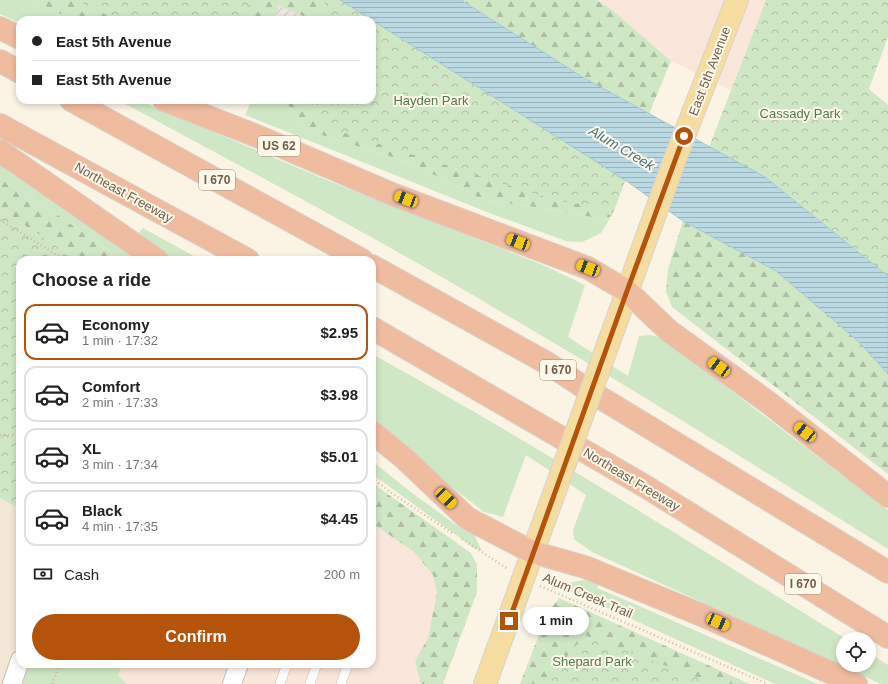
<!DOCTYPE html>
<meta charset="utf-8">
<style>
body{margin:0;font-family:Arial,sans-serif;background:#f2f2f2;color:#222;height:100vh;display:flex;flex-direction:column;font-size:15px;white-space:nowrap}
*{box-sizing:border-box;margin:0}
p{font-size:13px;color:#767676}
.icon{flex:none;width:22px;height:22px;fill:none;stroke:currentColor;stroke-width:2;stroke-linecap:round;stroke-linejoin:round}
.map{position:relative;flex:1;overflow:hidden}
.details{position:absolute;left:16px;top:256px;width:360px;height:412px;display:flex;flex-direction:column;background:#fff;border-radius:12px;box-shadow:0 2px 6px #0003}
.details>*{flex:none}
.banner{position:absolute;left:16px;top:16px;width:360px;height:88px;border-radius:12px;box-shadow:0 2px 6px #0003;display:grid;align-content:center;height:88px;padding:0 16px;background:#fff}
.buttons{position:absolute;left:836px;top:632px;display:grid;gap:8px}
.buttons a{display:grid;place-items:center;width:40px;height:40px;border-radius:50%;background:#fff;box-shadow:0 2px 6px #0003;font-size:20px}
.end{position:absolute;width:18px;height:18px;margin:-9px;border:5px solid #b45309;background:#fff;box-shadow:0 0 0 2px #fff}
.from{border-radius:50%}
.bubble{position:absolute;height:28px;border-radius:14px;background:#fff;box-shadow:0 2px 6px #0003;font-size:13px;font-weight:700;line-height:28px;text-align:center}
.car{position:absolute;width:12px;height:24px;margin:-12px -6px;border-radius:5px;box-shadow:0 0 3px 1px #0007;background:linear-gradient(#f5c518 24%,#345 0 40%,#f5c518 0 76%,#345 0 86%,#f5c518 0)}
.banner b{display:flex;align-items:center;gap:14px;height:38px;font-size:15px}
.banner b+b{border-top:1px solid #e0e0e0}
.banner i{width:10px;height:10px;background:#222}
ul{padding:0;list-style:none}
li{display:flex;align-items:center;gap:12px;height:56px;margin:0 8px 6px;padding:0 8px;border:2px solid #e0e0e0;border-radius:12px}
li div{flex:1}
li b{display:block;font-size:15px}
li em{font-style:normal;font-weight:700}
li.active{border-color:#b45309}
li>.icon{width:36px;height:36px;stroke-width:1.5}
h2{padding:0 16px;font-size:18px;line-height:48px}
.pay{display:flex;align-items:center;gap:10px;height:44px;padding:0 16px;font-size:15px}
.pay p{margin-inline-start:auto}
.cta{display:flex;gap:8px;margin-top:auto;padding:8px 16px}
.cta a{flex:1;height:46px;border-radius:24px;background:#b45309;color:#fff;font-size:16px;font-weight:700;line-height:46px;text-align:center}
.map>svg:first-child{display:block}
.residential{fill:#f2e7d4}
.commercial{fill:#fae6da}
.industrial{fill:url(#industrial-furrows)}
.grass{fill:#d0e7c5}
.forest{fill:url(#forest-firs)}
.park{fill:url(#park-crowns)}
.water{fill:url(#water-rules);stroke:#a2c8d4}
.lines{fill:none;stroke-linecap:round;stroke-linejoin:round}
.service-casing{stroke:#cdbfaf;stroke-width:10}
.minor-casing{stroke:#cdbfaf;stroke-width:20}
.primary-casing{stroke:#d7d2cd;stroke-width:24}
.motorway-casing{stroke:#d7d2cd;stroke-width:24}
.path{stroke:#d3b9a2;stroke-width:2.5;stroke-dasharray:1 3;stroke-linecap:butt}
.service{stroke:#fff;stroke-width:9}
.minor{stroke:#fff;stroke-width:18}
.primary{stroke:#f5dda2;stroke-width:22}
.motorway{stroke:#f0bca0;stroke-width:22}
.primary-bridge-casing{stroke:#d7d2cd;stroke-width:24;stroke-linecap:butt}
.primary-bridge{stroke:#f5dda2;stroke-width:22}
.route{stroke:#b45309;stroke-width:5}
.labels{text-anchor:middle;stroke-width:4;stroke-linejoin:round;paint-order:stroke}
.shield{fill:#fef8eb;stroke:#9b8c7c;stroke-width:1}
.shield-label{font-size:12px;font-weight:bold;fill:#715d4c}
.street-label{font-size:13px;fill:#715d4c;stroke:#fef8eb}
.park-label{font-size:13px;fill:#537c48;stroke:#fef8eb}
.water-label{font-size:14px;font-style:italic;fill:#477483;stroke:#fef8eb}
</style>
<div class="map">
<svg width="888" height="684" viewBox="0 0 888 684">
<defs>
<pattern id="industrial-furrows" width="10" height="10" patternUnits="userSpaceOnUse"><rect width="10" height="10" fill="#ebe6df"/><path d="M-1 1l2-2M0 10L10 0M9 11l2-2" fill="none" stroke="#c3beb7"/></pattern>
<pattern id="forest-firs" width="22" height="20" patternUnits="userSpaceOnUse"><rect width="22" height="20" fill="#d0e7c5"/><path d="M5 1l3.5 6h-7zM16 11l3.5 6h-7z" fill="#adbea2"/></pattern>
<pattern id="park-crowns" width="20" height="18" patternUnits="userSpaceOnUse"><rect width="20" height="18" fill="#d0e7c5"/><path d="M2 6a3 3 0 1 1 6 0M12 15a3 3 0 1 1 6 0" fill="none" stroke="#adbea2"/></pattern>
<pattern id="water-rules" width="6" height="5" patternUnits="userSpaceOnUse"><rect width="6" height="5" fill="#bbd9e3"/><path d="M0 2.5h6" fill="none" stroke="#9cb3ba"/></pattern>
</defs>
<rect width="100%" height="100%" fill="#fbf4e5"/>
<polygon class="residential" points="0,498 20,509 20,664 17,684 0,684"/>
<g class="commercial">
<polygon points="597,0 766,0 731,90 671,61 612,10"/>
<polygon points="372,523 414,552 433,575 437,593 428,638 415,661 420,682 423,684 126,684 118,675 122,664 372,664"/>
</g>
<polygon class="industrial" points="279,6 313,20 273,20"/>
<g class="grass">
<polygon points="0,0 33,0 73,20 20,20 20,23 0,14"/>
<path d="M118,100H138L329,181L543,265L585,285L568,337L628,376L639,336L651,335L663,339L888,510V549C759,468 630,387 498,310C374,236 245,169 118,100Z"/>
<polygon points="252,100 282,100 287,104 309,131 408,162 484,200 535,207 609,220 601,233 582,242 566,241 492,214 245,115"/>
<polygon points="0,161 45,190 136,260 120,260 111,252 43,205 0,179"/>
<polygon points="143,228 201,260 170,260 137,235"/>
<path d="M372,354C534,443 689,542 846,639H843V665H869V653L888,665V684H881L592,552L574,539L573,530L586,495L526,455L503,517L484,512L408,453L372,423Z"/>
<polygon points="372,461 412,493 459,527 463,523 474,534 482,551 474,548 372,474"/>
<polygon points="584,580 599,582 597,588 630,602 818,684 775,684 565,589 563,584"/>
<polygon points="24,664 122,664 118,675 126,684 17,684"/>
</g>
<g class="forest">
<polygon points="33,0 340,0 372,20 313,20 279,6 273,20 73,20"/>
<polygon points="461,0 597,0 612,10 671,61 649,114 584,78"/>
<polygon points="372,20 625,180 609,220 535,207 484,200 408,162 309,131 287,104 282,100 372,100"/>
<polygon points="0,179 43,205 111,252 120,260 80,260 0,210"/>
<polygon points="683,221 776,271 859,342 888,374 888,474 672,307 666,292 668,269"/>
<polygon points="372,483 471,553 477,565 477,592 443,684 423,684 420,682 415,661 428,638 437,593 433,575 414,552 372,523"/>
<polygon points="559,598 750,684 520,684 547,614"/>
</g>
<g class="park">
<polygon points="77,0 251,0 244,20 117,20"/>
<polygon points="326,0 377,0 635,155 612,216 586,205 554,200 320,125 306,100 372,100 372,20 318,20"/>
<polygon points="766,0 888,0 888,37 869,89 888,105 888,276 765,177 709,147"/>
<polygon points="0,210 80,260 20,260 20,509 0,498"/>
<polygon points="584,635 715,684 545,684"/>
</g>
<polygon class="water" points="340,0 461,0 584,78 765,177 888,276 888,374 859,342 776,271 683,221 625,180"/>
<g class="lines">
<g class="service-casing">
<g id="service">
<polyline points="280,684 287,664"/>
<polyline points="310,684 317,664"/>
<polyline points="341,684 348,664"/>
</g>
</g>
<g class="minor-casing">
<g id="minor">
<polyline points="12,684 20,660"/>
<polyline points="232,684 239,664"/>
</g>
</g>
<g class="primary-casing">
<g id="primary">
<polyline points="610,339 675,159 737,0"/>
<polyline points="485,684 548,510"/>
</g>
</g>
<g class="motorway-casing">
<g id="motorway">
<polyline points="0,28 20,38"/>
<polyline points="0,61 20,72"/>
<polyline points="71,100 362,260"/>
<polyline points="164,100 257,136 392,194 588,268 627,291 669,331 769,403 888,496"/>
<polyline points="0,125 248,260"/>
<polyline points="0,151 157,260"/>
<polyline points="372,266 547,363 591,392 888,572"/>
<polyline points="372,328 643,485 888,637"/>
<polyline points="372,432 405,459 467,518 532,552 585,567 704,616 856,684"/>
</g>
</g>
<g class="path">
<polyline points="0,220 65,260"/>
<polyline points="0,435 20,435"/>
<polyline points="372,478 393,494 452,533"/>
<polyline points="462,539 508,569"/>
<polyline points="540,586 768,684"/>
<polyline points="52,684 60,664"/>
</g>
<use href="#service" class="service"/>
<use href="#minor" class="minor"/>
<use href="#primary" class="primary"/>
<use href="#motorway" class="motorway"/>
<g class="primary-bridge-casing">
<polyline id="primary-bridge" points="548,510 610,339"/>
</g>
<use href="#primary-bridge" class="primary-bridge"/>
</g>
<g class="lines">
<polyline class="route" points="509,621 627,291 684,136"/>
</g>
<g class="labels">
<g class="shield">
<rect x="258" y="136" width="42" height="20" rx="3"/>
<rect x="199" y="170" width="36" height="20" rx="3"/>
<rect x="540" y="360" width="36" height="20" rx="3"/>
<rect x="785" y="574" width="36" height="20" rx="3"/>
</g>
<g class="shield-label">
<text x="279" y="150">US 62</text>
<text x="217" y="184">I 670</text>
<text x="558" y="374">I 670</text>
<text x="803" y="588">I 670</text>
</g>
<g class="street-label">
<text transform="translate(709 71) rotate(-69)" y="5">East 5th Avenue</text>
<text transform="translate(124 192) rotate(29)" y="5">Northeast Freeway</text>
<text transform="translate(632 479) rotate(31)" y="5">Northeast Freeway</text>
<text transform="translate(588 595) rotate(23)" y="5">Alum Creek Trail</text>
</g>
<g class="park-label">
<text x="431" y="105">Hayden Park</text>
<text x="800" y="118">Cassady Park</text>
<text x="592" y="666">Shepard Park</text>
</g>
<g class="water-label">
<text transform="translate(622 148) rotate(31)" y="5">Alum Creek</text>
</g>
</g>
</svg>
<div class="buttons">
<a><svg class="icon" aria-label="locate" viewBox="0 0 24 24"><circle cx="12" cy="12" r="6"/><path d="M12 2v4M12 18v4M2 12h4M18 12h4"/></svg></a>
</div>
<i class="end from" style="left:684px;top:136px"></i>
<i class="end" style="left:509px;top:621px"></i>
<div class="bubble" style="left:523px;top:607px;width:66px">1 min</div>
<i class="car" style="left:406px;top:199px;rotate:291deg"></i>
<i class="car" style="left:518px;top:242px;rotate:291deg"></i>
<i class="car" style="left:588px;top:268px;rotate:291deg"></i>
<i class="car" style="left:719px;top:367px;rotate:306deg"></i>
<i class="car" style="left:805px;top:432px;rotate:308deg"></i>
<i class="car" style="left:446px;top:498px;rotate:134deg"></i>
<i class="car" style="left:718px;top:622px;rotate:114deg"></i>
<div class="banner">
<b><i class="from"></i>East 5th Avenue</b>
<b><i></i>East 5th Avenue</b>
</div>
<section class="details">
<h2>Choose a ride</h2>
<ul>
<li class="active"><svg class="icon" aria-label="car" viewBox="0 0 24 24"><path d="M5 17H2v-5l4-1 3-4h7l3 4 3 1v5h-3M9 17h6M6 11h13"/><circle cx="7" cy="17" r="2"/><circle cx="17" cy="17" r="2"/></svg><div><b>Economy</b><p>1 min · 17:32</p></div><em>$2.95</em></li>
<li><svg class="icon" aria-label="car" viewBox="0 0 24 24"><path d="M5 17H2v-5l4-1 3-4h7l3 4 3 1v5h-3M9 17h6M6 11h13"/><circle cx="7" cy="17" r="2"/><circle cx="17" cy="17" r="2"/></svg><div><b>Comfort</b><p>2 min · 17:33</p></div><em>$3.98</em></li>
<li><svg class="icon" aria-label="car" viewBox="0 0 24 24"><path d="M5 17H2v-5l4-1 3-4h7l3 4 3 1v5h-3M9 17h6M6 11h13"/><circle cx="7" cy="17" r="2"/><circle cx="17" cy="17" r="2"/></svg><div><b>XL</b><p>3 min · 17:34</p></div><em>$5.01</em></li>
<li><svg class="icon" aria-label="car" viewBox="0 0 24 24"><path d="M5 17H2v-5l4-1 3-4h7l3 4 3 1v5h-3M9 17h6M6 11h13"/><circle cx="7" cy="17" r="2"/><circle cx="17" cy="17" r="2"/></svg><div><b>Black</b><p>4 min · 17:35</p></div><em>$4.45</em></li>
</ul>
<div class="pay"><svg class="icon" aria-label="cash" viewBox="0 0 24 24"><path d="M3 7h18v10H3z"/><circle cx="12" cy="12" r="2"/></svg>Cash<p>200 m</p></div>
<div class="cta"><a>Confirm</a></div>
</section>
</div>
